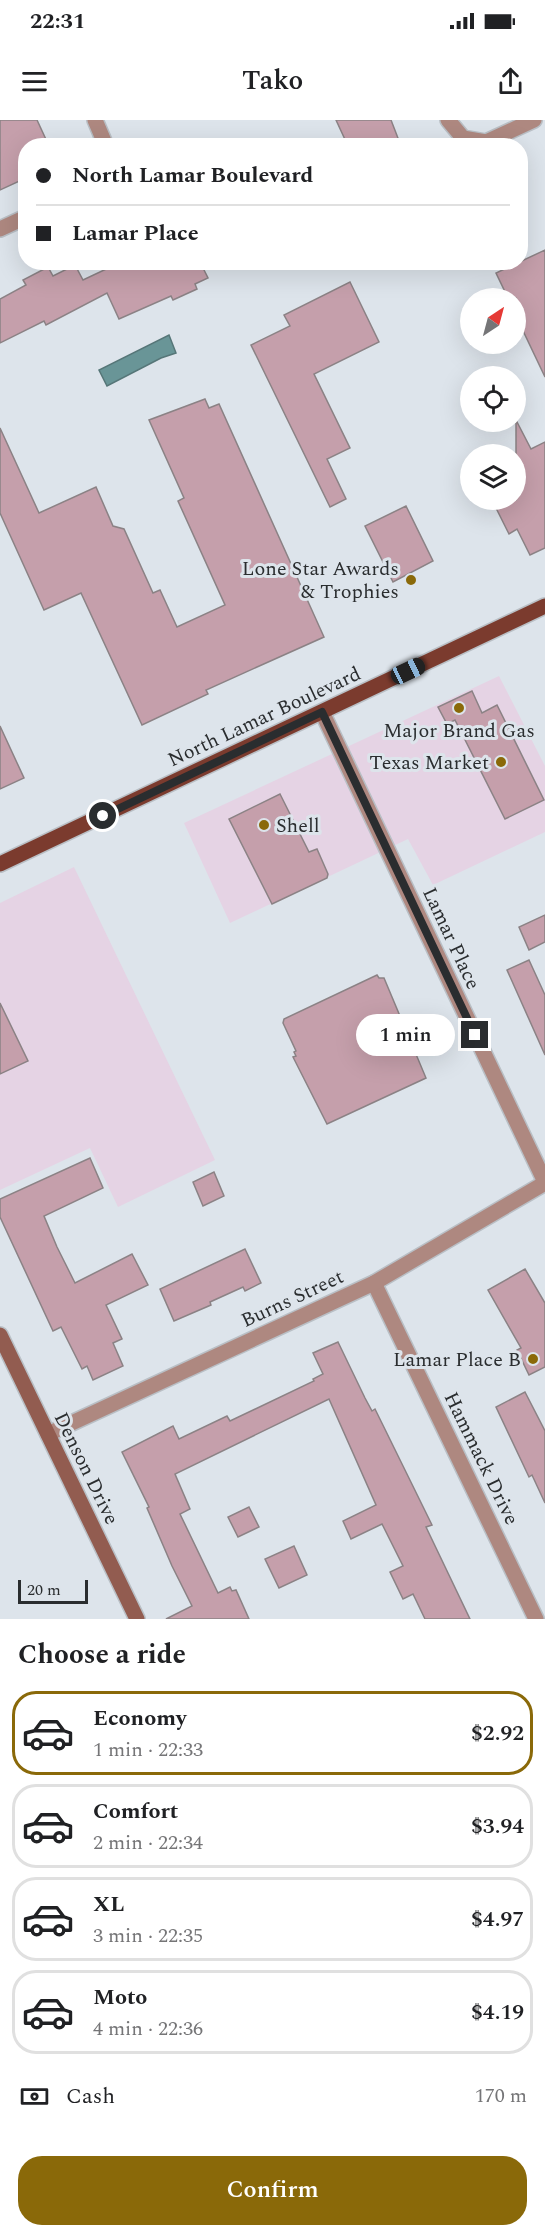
<!DOCTYPE html>
<meta charset="utf-8">
<style>
body{margin:0;font-family:Spectral,serif;background:#f2f2f2;color:#202124;height:100vh;display:flex;flex-direction:column;font-size:22px;white-space:nowrap}
*{box-sizing:border-box;margin:0}
p{font-size:20px;color:#757577}
.icon{flex:none;width:33px;height:33px;fill:none;stroke:currentColor;stroke-width:2;stroke-linecap:round;stroke-linejoin:round}
.map{position:relative;height:1499px;overflow:hidden}
.panel{display:flex;flex-direction:column;background:#fff;flex:1}
.panel>*{flex:none}
.top-card{position:absolute;left:18px;top:18px;width:510px;height:132px;border-radius:24px;box-shadow:0 6px 24px #0002;display:grid;align-content:center;height:132px;padding:0 18px;background:#fff}
.needle{width:39px;rotate:36deg}
.buttons{position:absolute;left:460px;top:168px;display:grid;gap:12px}
.buttons a{display:grid;place-items:center;width:66px;height:66px;border-radius:50%;background:#fff;box-shadow:0 6px 24px #0002;font-size:30px}
.scale{position:absolute;left:18px;bottom:15px;width:70px;box-sizing:border-box;padding-left:6px;border:3px solid #2a2d2f;border-top:0;font-size:16px;line-height:21px;white-space:nowrap;color:#2a2d2f;-webkit-text-stroke:4px #dde4eb;paint-order:stroke}
.end{position:absolute;width:27px;height:27px;margin:-14px;border:8px solid #2a2d2f;background:#fff;box-shadow:0 0 0 3px #fff}
.from{border-radius:50%}
.bubble{position:absolute;height:42px;border-radius:21px;background:#fff;box-shadow:0 6px 24px #0002;font-size:20px;font-weight:600;line-height:42px;text-align:center}
.car{position:absolute;width:18px;height:36px;margin:-18px -9px;border-radius:8px;box-shadow:0 0 4px 2px #0007;background:linear-gradient(#222 24%,#8ab4d8 0 40%,#222 0 76%,#8ab4d8 0 86%,#222 0)}
.top-card b{display:flex;align-items:center;gap:21px;height:57px;font-size:22px}
.top-card b+b{border-top:2px solid #e0e0e0}
.top-card i{width:15px;height:15px;background:#202124}
ul{padding:0;list-style:none}
li{display:flex;align-items:center;gap:18px;height:84px;margin:0 12px 9px;padding:0 6px;border:3px solid #e0e0e0;border-radius:24px}
li div{flex:1}
li b{display:block;font-size:22px}
li em{font-style:normal;font-weight:600}
li.active{border-color:#8a6909}
li>.icon{width:54px;height:54px;stroke-width:1.5}
h2{padding:0 18px;font-size:27px;line-height:72px}
.pay{display:flex;align-items:center;gap:15px;height:66px;padding:0 18px;font-size:22px}
.pay p{margin-inline-start:auto}
.action{display:flex;gap:12px;margin-top:auto;padding:12px 18px}
.action a{flex:1;height:69px;border-radius:24px;background:#8a6909;color:#fff;font-size:24px;font-weight:600;line-height:69px;text-align:center}
.status{display:flex;justify-content:space-between;align-items:center;height:42px;padding:0 30px;background:#fff;direction:ltr}
.status svg{height:16px;fill:currentColor}
header{display:flex;justify-content:space-between;align-items:center;height:78px;padding:0 18px;background:#fff;font-size:27px;font-weight:600}
.map>svg:first-child{display:block}
.commercial{fill:#e5d3e4}
.water{fill:#699597;stroke:#567678;stroke-width:1.5}
.building{fill:#c59fab;stroke:#8b8285;stroke-width:1.5}
.lines{fill:none;stroke-linecap:round;stroke-linejoin:round}
.street-casing{stroke:#b9bfc5;stroke-width:18}
.secondary-casing{stroke:#b9bfc5;stroke-width:18}
.primary-casing{stroke:#b9bfc5;stroke-width:18}
.street{stroke:#ae8880;stroke-width:15}
.secondary{stroke:#925c50;stroke-width:15}
.primary{stroke:#7b3b2e;stroke-width:15}
.route{stroke:#2a2d2f;stroke-width:8}
.poi-dot{fill:#8a6909;stroke:#dde4eb;stroke-width:2}
.labels{text-anchor:middle;stroke-width:6;stroke-linejoin:round;paint-order:stroke}
.poi-label{font-size:20px;fill:#2a2d2f;stroke:#dde4eb;text-anchor:end}
.street-label{font-size:20px;fill:#2a2d2f;stroke:#dde4eb}
</style>
<div class="status"><b>22:31</b><svg viewBox="0 0 49 12"><path d="M0 12V9h3v3zM5 12V6h3v6zM10 12V3h3v9zM15 12V0h3v12zM26 1h20v11H26zM47 4h2v5h-2z"/></svg></div>
<header><svg class="icon" aria-label="menu" viewBox="0 0 24 24"><path d="M4 6h16M4 12h16M4 18h16"/></svg>Tako<svg class="icon" aria-label="share" viewBox="0 0 24 24"><path d="M12 15V3M7 8l5-5 5 5M5 13v7h14v-7"/></svg></header>
<div class="map">
<svg width="545" height="1499" viewBox="0 0 545 1499">
<rect width="100%" height="100%" fill="#dde4eb"/>
<g class="commercial">
<polygon points="499,556 545,646 545,712 433,765 408,719 230,803 184,703"/>
<polygon points="74,747 215,1040 118,1087 90,1028 0,1070 0,783"/>
</g>
<polygon class="water" points="169,215 176,233 161,238 107,266 99,250"/>
<g class="building">
<polygon points="0,0 37,0 49,26 26,26 26,58 0,70"/>
<polygon points="336,0 391,0 401,26 348,26"/>
<polygon points="545,130 545,257 516,196 516,178 508,178 496,153"/>
<polygon points="121,142 200,142 208,158 195,164 197,169 173,180 171,176 119,199 107,173 46,205 44,201 0,223 0,179 26,165 23,160 48,147 53,156 75,145 83,160"/>
<polygon points="350,162 379,222 314,254 350,328 327,339 346,379 330,387 251,225 290,206 284,195"/>
<polygon points="205,279 209,288 219,284 324,517 206,570 208,574 142,605 81,473 44,490 0,393 0,308 39,393 96,367 113,406 124,409 153,473 160,470 177,507 225,485 178,381 184,378 149,300"/>
<polygon points="516,300 531,329 545,322 545,428 530,435 517,409 509,414 492,380 516,380"/>
<polygon points="406,386 433,441 393,462 365,406"/>
<polygon points="472,571 482,593 497,585 544,680 505,699 455,600 447,604 438,587"/>
<polygon points="0,606 24,658 0,669"/>
<polygon points="280,674 309,732 317,729 328,754 327,758 272,784 229,699"/>
<polygon points="545,795 545,822 529,830 519,807"/>
<polygon points="529,840 545,875 545,935 507,850"/>
<polygon points="377,855 379,858 384,858 426,958 327,1004 293,937 296,936 294,932 296,931 283,903 284,899"/>
<polygon points="0,883 28,941 0,954"/>
<polygon points="90,1038 103,1068 44,1096 57,1127 75,1163 132,1134 148,1165 106,1185 122,1219 113,1223 123,1246 93,1260 87,1246 82,1249 61,1207 53,1211 0,1097 0,1079"/>
<polygon points="214,1052 224,1076 203,1086 193,1062"/>
<polygon points="245,1129 261,1163 245,1171 243,1167 210,1182 211,1185 174,1201 160,1169"/>
<polygon points="525,1149 545,1183 545,1247 529,1255 517,1230 521,1228 488,1170"/>
<polygon points="338,1222 365,1278 372,1291 375,1289 432,1405 426,1407 470,1499 425,1499 413,1474 403,1479 390,1452 403,1446 382,1404 351,1419 343,1401 376,1385 329,1279 175,1354 190,1389 180,1394 218,1473 230,1467 232,1471 236,1470 249,1499 166,1499 192,1486 172,1446 147,1388 149,1387 122,1332 173,1306 179,1319 227,1296 230,1301 314,1261 313,1259 323,1254 313,1233"/>
<polygon points="525,1272 545,1311 545,1383 532,1355 529,1357 496,1287"/>
<polygon points="249,1387 259,1407 238,1417 228,1397"/>
<polygon points="294,1426 307,1455 279,1468 265,1439"/>
</g>
<g class="lines">
<g class="street-casing">
<g id="street">
<polyline points="95,0 106,26"/>
<polyline points="448,0 463,18 486,22 534,0"/>
<polyline points="0,109 26,97"/>
<polyline points="322,592 545,1062"/>
<polyline points="374,1163 536,1499"/>
<polyline points="48,1314 374,1163 545,1063"/>
</g>
</g>
<g class="secondary-casing">
<polyline id="secondary" points="0,1215 137,1499"/>
</g>
<g class="primary-casing">
<polyline id="primary" points="0,744 545,486"/>
</g>
<use href="#street" class="street"/>
<use href="#secondary" class="secondary"/>
<use href="#primary" class="primary"/>
</g>
<g class="lines">
<polyline class="route" points="103,696 322,592 475,915"/>
</g>
<g class="poi-dot">
<circle cx="411" cy="460" r="6"/>
<circle cx="459" cy="588" r="6"/>
<circle cx="501" cy="642" r="6"/>
<circle cx="264" cy="705" r="6"/>
<circle cx="533" cy="1239" r="6"/>
</g>
<g class="labels">
<g class="poi-label">
<text x="399" y="455">Lone Star Awards<tspan x="399" dy="23">&amp; Trophies</tspan></text>
<text x="459" y="617" text-anchor="middle">Major Brand Gas</text>
<text x="489" y="649">Texas Market</text>
<text x="276" y="712" text-anchor="start">Shell</text>
<text x="521" y="1246">Lamar Place B</text>
</g>
<g class="street-label">
<text transform="translate(264 596) rotate(-25)" y="7">North Lamar Boulevard</text>
<text transform="translate(452 818) rotate(65)" y="7">Lamar Place</text>
<text transform="translate(292 1178) rotate(-25)" y="7">Burns Street</text>
<text transform="translate(482 1338) rotate(64)" y="7">Hammack Drive</text>
<text transform="translate(87 1348) rotate(64)" y="7">Denson Drive</text>
</g>
</g>
</svg>
<div class="buttons">
<a><svg class="needle" viewBox="-14 -14 28 28"><path d="M0-13l5 13h-10z" fill="#e53935"/><path d="M0 13l5-13h-10z" fill="#757577"/></svg></a>
<a><svg class="icon" aria-label="locate" viewBox="0 0 24 24"><circle cx="12" cy="12" r="6"/><path d="M12 2v4M12 18v4M2 12h4M18 12h4"/></svg></a>
<a><svg class="icon" aria-label="layers" viewBox="0 0 24 24"><path d="M12 4l9 5-9 5-9-5zM3 14l9 5 9-5"/></svg></a>
</div>
<div class="scale">20 m</div>
<i class="end from" style="left:103px;top:696px"></i>
<i class="end" style="left:475px;top:915px"></i>
<div class="bubble" style="left:356px;top:894px;width:99px">1 min</div>
<i class="car" style="left:408px;top:551px;rotate:65deg"></i>
<div class="top-card">
<b><i class="from"></i>North Lamar Boulevard</b>
<b><i></i>Lamar Place</b>
</div>
</div>
<section class="panel">
<h2>Choose a ride</h2>
<ul>
<li class="active"><svg class="icon" aria-label="car" viewBox="0 0 24 24"><path d="M5 17H2v-5l4-1 3-4h7l3 4 3 1v5h-3M9 17h6M6 11h13"/><circle cx="7" cy="17" r="2"/><circle cx="17" cy="17" r="2"/></svg><div><b>Economy</b><p>1 min · 22:33</p></div><em>$2.92</em></li>
<li><svg class="icon" aria-label="car" viewBox="0 0 24 24"><path d="M5 17H2v-5l4-1 3-4h7l3 4 3 1v5h-3M9 17h6M6 11h13"/><circle cx="7" cy="17" r="2"/><circle cx="17" cy="17" r="2"/></svg><div><b>Comfort</b><p>2 min · 22:34</p></div><em>$3.94</em></li>
<li><svg class="icon" aria-label="car" viewBox="0 0 24 24"><path d="M5 17H2v-5l4-1 3-4h7l3 4 3 1v5h-3M9 17h6M6 11h13"/><circle cx="7" cy="17" r="2"/><circle cx="17" cy="17" r="2"/></svg><div><b>XL</b><p>3 min · 22:35</p></div><em>$4.97</em></li>
<li><svg class="icon" aria-label="car" viewBox="0 0 24 24"><path d="M5 17H2v-5l4-1 3-4h7l3 4 3 1v5h-3M9 17h6M6 11h13"/><circle cx="7" cy="17" r="2"/><circle cx="17" cy="17" r="2"/></svg><div><b>Moto</b><p>4 min · 22:36</p></div><em>$4.19</em></li>
</ul>
<div class="pay"><svg class="icon" aria-label="cash" viewBox="0 0 24 24"><path d="M3 7h18v10H3z"/><circle cx="12" cy="12" r="2"/></svg>Cash<p>170 m</p></div>
<div class="action"><a>Confirm</a></div>
</section>
